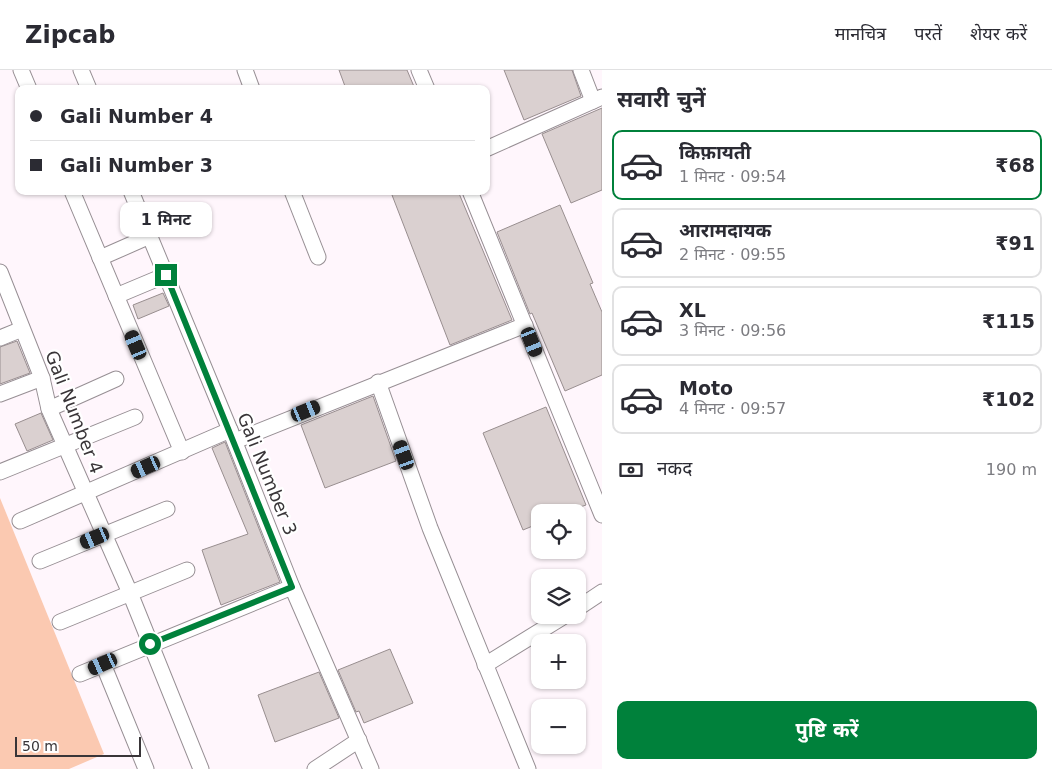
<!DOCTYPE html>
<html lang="hi">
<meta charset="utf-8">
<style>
body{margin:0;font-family:"DejaVu Sans","Noto Sans Devanagari",sans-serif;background:#f2f2f3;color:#2b2b33;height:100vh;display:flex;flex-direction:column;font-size:19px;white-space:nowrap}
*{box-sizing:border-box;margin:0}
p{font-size:16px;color:#7c7c81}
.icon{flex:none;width:28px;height:28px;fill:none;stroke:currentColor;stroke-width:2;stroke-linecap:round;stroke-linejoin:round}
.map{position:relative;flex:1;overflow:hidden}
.details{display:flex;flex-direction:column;background:#fff;width:450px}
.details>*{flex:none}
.banner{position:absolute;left:15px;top:15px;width:475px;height:110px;border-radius:10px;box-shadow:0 1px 4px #0004;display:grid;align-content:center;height:110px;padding:0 15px;background:#fff}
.fabs{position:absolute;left:531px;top:434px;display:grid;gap:10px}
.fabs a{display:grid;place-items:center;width:55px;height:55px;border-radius:10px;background:#fff;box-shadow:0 1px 4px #0004;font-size:25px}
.scale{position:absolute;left:15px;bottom:12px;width:126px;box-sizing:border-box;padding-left:5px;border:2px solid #393538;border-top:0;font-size:14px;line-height:18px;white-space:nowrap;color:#393538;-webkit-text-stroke:4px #fff;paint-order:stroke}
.end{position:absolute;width:22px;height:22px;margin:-11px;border:6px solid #00813b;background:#fff;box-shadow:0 0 0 2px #fff}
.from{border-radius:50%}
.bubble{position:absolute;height:35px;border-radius:10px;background:#fff;box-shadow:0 1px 4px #0004;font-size:16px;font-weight:700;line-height:35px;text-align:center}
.car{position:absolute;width:15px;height:30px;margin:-15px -8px;border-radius:6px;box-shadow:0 0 4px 1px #0007;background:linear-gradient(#222 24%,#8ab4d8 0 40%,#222 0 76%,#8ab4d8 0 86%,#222 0)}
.banner b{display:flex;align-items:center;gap:18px;height:48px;font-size:19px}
.banner b+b{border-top:1px solid #e1e1e2}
.banner i{width:12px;height:12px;background:#2b2b33}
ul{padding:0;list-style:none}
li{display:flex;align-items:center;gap:15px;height:70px;margin:0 10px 8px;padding:0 5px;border:2px solid #e1e1e2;border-radius:10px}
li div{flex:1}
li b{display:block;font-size:19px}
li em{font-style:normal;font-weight:700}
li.on{border-color:#00813b}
li>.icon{width:45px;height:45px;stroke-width:1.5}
h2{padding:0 15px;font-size:22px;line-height:60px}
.pay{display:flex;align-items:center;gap:12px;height:55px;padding:0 15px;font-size:19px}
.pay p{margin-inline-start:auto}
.cta{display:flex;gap:10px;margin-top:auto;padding:10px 15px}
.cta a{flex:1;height:58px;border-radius:10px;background:#00813b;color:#fff;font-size:20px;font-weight:700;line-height:58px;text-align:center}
header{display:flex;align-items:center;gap:30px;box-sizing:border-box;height:70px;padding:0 25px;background:#fff;border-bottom:1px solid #e1e1e2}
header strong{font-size:24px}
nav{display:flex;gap:28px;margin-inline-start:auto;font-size:18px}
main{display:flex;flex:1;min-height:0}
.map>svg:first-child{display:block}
.green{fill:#fbc9b1}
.building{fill:#dad0d0;stroke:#988e8f}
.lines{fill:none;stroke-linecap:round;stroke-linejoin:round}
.street-casing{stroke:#978f94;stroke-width:17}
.street{stroke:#fff;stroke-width:15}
.route{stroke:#00813b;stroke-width:6}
.labels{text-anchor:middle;stroke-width:4.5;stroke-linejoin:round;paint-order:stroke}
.street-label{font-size:18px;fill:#393538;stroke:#fff}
</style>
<header>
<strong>Zipcab</strong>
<nav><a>मानचित्र</a><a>परतें</a><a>शेयर करें</a></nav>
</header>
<main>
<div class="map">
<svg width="602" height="699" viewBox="0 0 602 699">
<rect width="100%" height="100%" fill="#fff6fc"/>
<polygon class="green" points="0,428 104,684 69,699 0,699"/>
<g class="building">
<polygon points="339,0 407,0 415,19 346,19"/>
<polygon points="504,0 572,0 581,26 524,50"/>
<polygon points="602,38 602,120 571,133 542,64"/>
<polygon points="400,121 458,121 512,250 450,275 392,125"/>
<polygon points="560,135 593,213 590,214 602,242 602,305 565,321 532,243 530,244 497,162"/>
<polygon points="163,223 169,236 138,249 133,235"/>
<polygon points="17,271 30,303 0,314 0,277"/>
<polygon points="373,326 396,391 325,418 301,355"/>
<polygon points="546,337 586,435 566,442 540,442 540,453 523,460 483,363"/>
<polygon points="41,343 53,370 27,381 15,354"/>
<polygon points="225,372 280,512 221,535 202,480 248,464 212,378"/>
<polygon points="390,579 413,633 364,653 359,641 356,642 338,600"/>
<polygon points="319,602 339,648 275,672 258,625"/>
</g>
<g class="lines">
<g class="street-casing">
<g id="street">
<polyline points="21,0 29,19"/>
<polyline points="81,0 89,19"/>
<polyline points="245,0 252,19"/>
<polyline points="419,0 427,19"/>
<polyline points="581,0 593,31"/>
<polyline points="486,79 602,27"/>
<polyline points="72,121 182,382"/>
<polyline points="131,121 230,360 292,517 371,699"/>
<polyline points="292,121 318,187"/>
<polyline points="470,121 602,445"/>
<polyline points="100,188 150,166"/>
<polyline points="0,202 42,308 49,339 130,523 201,699"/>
<polyline points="116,226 166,205"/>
<polyline points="0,268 22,259"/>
<polyline points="378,312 430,458 528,699"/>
<polyline points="0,324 42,308"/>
<polyline points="49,339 116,309"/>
<polyline points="235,371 525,255"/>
<polyline points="0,402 135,347"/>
<polyline points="20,451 230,360"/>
<polyline points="40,491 167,439"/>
<polyline points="578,538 602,522"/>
<polyline points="60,552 187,500"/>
<polyline points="103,594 146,699"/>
<polyline points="485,595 566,545"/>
<polyline points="80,604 292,517"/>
<polyline points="315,699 359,670"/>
</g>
</g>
<use href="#street" class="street"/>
</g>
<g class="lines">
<polyline class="route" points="150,574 292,517 166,205"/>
</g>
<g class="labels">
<g class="street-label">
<text transform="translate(74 342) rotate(69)" y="6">Gali Number 4</text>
<text transform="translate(267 404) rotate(68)" y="6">Gali Number 3</text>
</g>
</g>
</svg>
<div class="fabs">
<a><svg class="icon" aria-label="locate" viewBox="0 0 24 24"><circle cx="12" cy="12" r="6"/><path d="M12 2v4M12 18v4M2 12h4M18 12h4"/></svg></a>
<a><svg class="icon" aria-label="layers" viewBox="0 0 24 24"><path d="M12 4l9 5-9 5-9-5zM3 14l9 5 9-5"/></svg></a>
<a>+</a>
<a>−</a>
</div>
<div class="scale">50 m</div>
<i class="end from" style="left:150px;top:574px"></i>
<i class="end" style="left:166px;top:205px"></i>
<div class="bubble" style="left:120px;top:132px;width:92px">1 मिनट</div>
<i class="car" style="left:532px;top:272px;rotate:158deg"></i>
<i class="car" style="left:136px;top:275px;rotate:337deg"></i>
<i class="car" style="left:306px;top:341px;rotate:68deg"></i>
<i class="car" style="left:404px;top:385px;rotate:340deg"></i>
<i class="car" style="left:146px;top:397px;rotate:246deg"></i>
<i class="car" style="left:95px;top:468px;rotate:247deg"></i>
<i class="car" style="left:103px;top:594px;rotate:246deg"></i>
<div class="banner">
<b><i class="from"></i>Gali Number 4</b>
<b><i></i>Gali Number 3</b>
</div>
</div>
<section class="details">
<h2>सवारी चुनें</h2>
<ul>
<li class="on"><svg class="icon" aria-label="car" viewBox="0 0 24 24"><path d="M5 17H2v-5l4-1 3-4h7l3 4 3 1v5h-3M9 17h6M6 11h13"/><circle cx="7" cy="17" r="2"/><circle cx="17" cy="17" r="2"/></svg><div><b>किफ़ायती</b><p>1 मिनट · 09:54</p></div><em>₹68</em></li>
<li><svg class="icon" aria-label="car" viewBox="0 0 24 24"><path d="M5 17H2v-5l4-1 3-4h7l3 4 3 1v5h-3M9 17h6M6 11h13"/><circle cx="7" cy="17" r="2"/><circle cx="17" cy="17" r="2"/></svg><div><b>आरामदायक</b><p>2 मिनट · 09:55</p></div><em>₹91</em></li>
<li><svg class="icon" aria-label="car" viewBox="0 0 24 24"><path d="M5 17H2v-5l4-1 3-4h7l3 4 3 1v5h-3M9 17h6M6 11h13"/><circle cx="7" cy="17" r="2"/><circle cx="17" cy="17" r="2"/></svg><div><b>XL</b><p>3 मिनट · 09:56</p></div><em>₹115</em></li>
<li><svg class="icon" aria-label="car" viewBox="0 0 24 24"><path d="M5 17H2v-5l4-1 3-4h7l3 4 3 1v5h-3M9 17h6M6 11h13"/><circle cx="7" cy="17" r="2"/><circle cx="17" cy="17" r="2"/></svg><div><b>Moto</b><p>4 मिनट · 09:57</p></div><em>₹102</em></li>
</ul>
<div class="pay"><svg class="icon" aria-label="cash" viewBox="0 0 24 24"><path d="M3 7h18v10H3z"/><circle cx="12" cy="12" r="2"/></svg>नकद<p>190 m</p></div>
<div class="cta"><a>पुष्टि करें</a></div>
</section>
</main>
